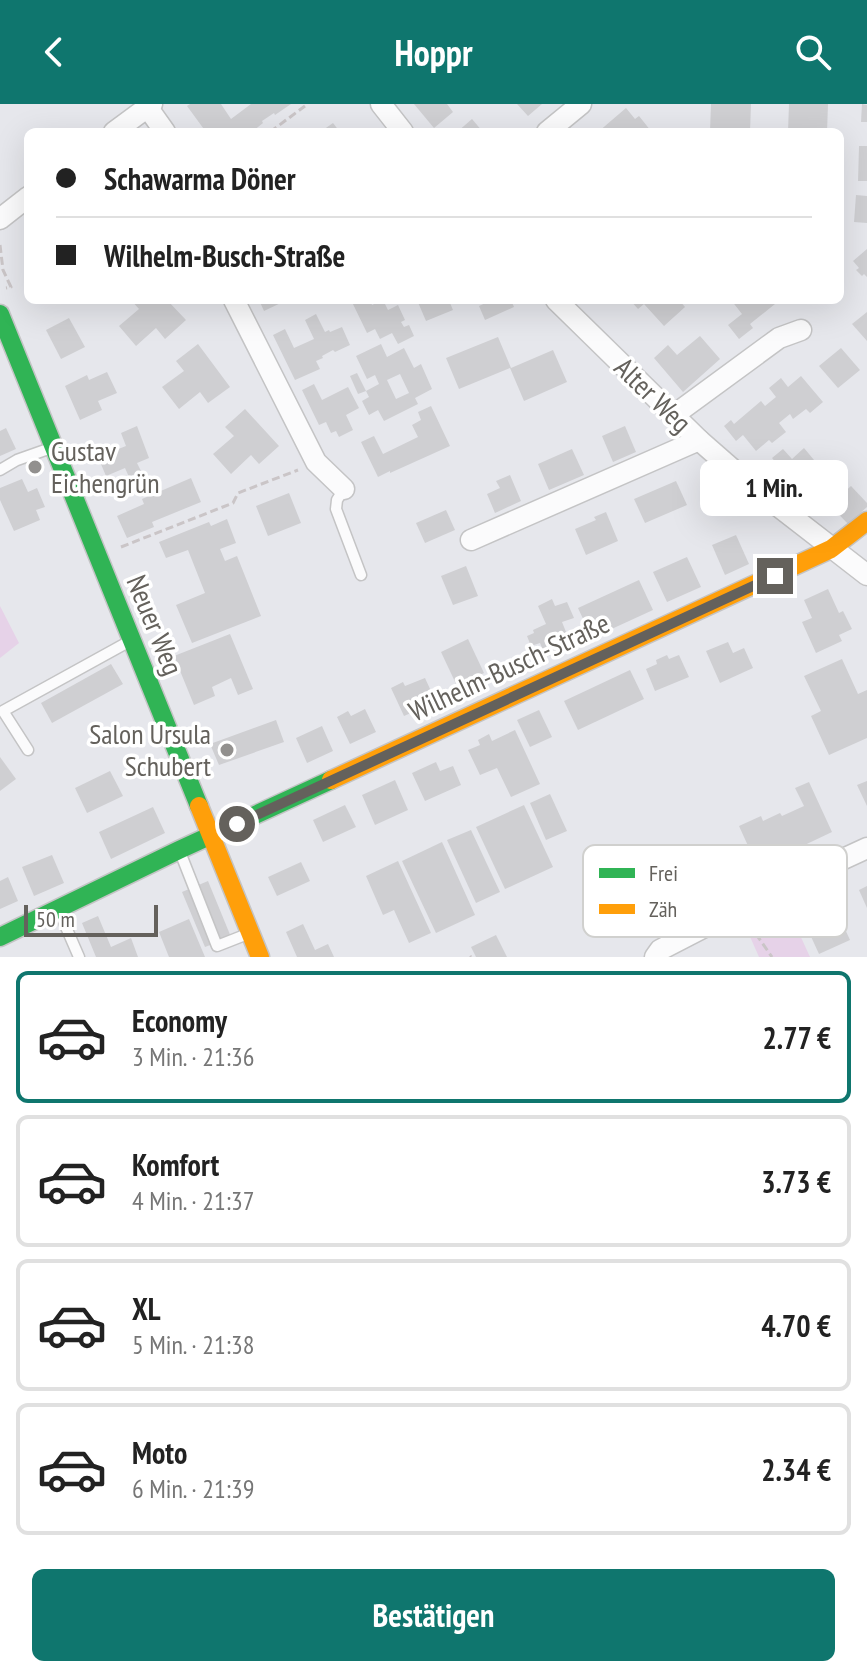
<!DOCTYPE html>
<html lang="de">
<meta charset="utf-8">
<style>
body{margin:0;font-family:"PT Sans Narrow",sans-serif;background:#f6f6f6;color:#222;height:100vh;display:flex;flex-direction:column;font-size:30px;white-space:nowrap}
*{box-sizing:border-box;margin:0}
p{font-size:26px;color:#767676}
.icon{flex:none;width:44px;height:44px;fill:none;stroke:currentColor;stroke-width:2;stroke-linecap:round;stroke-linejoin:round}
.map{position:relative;height:853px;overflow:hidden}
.panel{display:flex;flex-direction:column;background:#fff;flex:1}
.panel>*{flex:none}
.banner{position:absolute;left:24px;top:24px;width:820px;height:176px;border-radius:12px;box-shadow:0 8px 32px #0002;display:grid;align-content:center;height:176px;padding:0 32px;background:#fff}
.scale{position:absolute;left:24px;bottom:20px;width:134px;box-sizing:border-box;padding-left:8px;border:4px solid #64615c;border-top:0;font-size:22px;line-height:28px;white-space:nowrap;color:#64615c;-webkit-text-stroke:6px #fff;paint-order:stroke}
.end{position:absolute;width:36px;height:36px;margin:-18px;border:10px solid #64615c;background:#fff;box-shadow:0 0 0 4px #fff}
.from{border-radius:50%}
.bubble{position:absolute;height:56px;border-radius:12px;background:#fff;box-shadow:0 8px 32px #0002;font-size:26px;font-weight:800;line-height:56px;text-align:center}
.banner b{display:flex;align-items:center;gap:28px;height:76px;font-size:30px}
.banner b+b{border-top:2px solid #e0e0e0}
.banner i{width:20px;height:20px;background:#222}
ul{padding:14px 0 0;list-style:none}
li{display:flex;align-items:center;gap:24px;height:132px;margin:0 16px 12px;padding:0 16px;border:4px solid #e0e0e0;border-radius:12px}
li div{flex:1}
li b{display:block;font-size:30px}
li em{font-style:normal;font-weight:800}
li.on{border-color:#0f766e}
li>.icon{width:72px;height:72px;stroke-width:1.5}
.action{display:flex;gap:16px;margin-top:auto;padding:16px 32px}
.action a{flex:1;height:92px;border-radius:12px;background:#0f766e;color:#fff;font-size:32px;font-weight:800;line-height:92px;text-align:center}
header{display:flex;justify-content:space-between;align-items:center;height:104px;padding:0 32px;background:#0f766e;color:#fff;font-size:36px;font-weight:800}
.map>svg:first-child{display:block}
.green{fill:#e6d2e8}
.building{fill:#cfcfd2;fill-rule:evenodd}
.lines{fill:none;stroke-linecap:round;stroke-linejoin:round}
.lane-casing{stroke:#c4c4c5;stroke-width:13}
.street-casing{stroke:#c4c4c5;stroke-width:23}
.fast-casing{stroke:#c4c4c5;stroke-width:21}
.slow-casing{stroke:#c4c4c5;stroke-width:21}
.path{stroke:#cac5c7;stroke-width:3;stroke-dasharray:8 4;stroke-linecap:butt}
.lane{stroke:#fbfbfc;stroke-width:10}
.street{stroke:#fbfbfc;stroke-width:20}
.fast{stroke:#30b455;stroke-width:18}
.slow{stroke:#ff9f0a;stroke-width:18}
.route{stroke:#64615c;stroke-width:10}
.poi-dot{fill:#92908e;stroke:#fff;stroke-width:3}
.labels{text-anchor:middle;stroke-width:7;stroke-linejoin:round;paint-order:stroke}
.street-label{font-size:28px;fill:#64615c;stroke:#fff}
.poi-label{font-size:28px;fill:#64615c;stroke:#fff;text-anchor:start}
.key{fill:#fff;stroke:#d0d0ce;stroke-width:2}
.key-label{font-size:22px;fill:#64615c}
</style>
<header><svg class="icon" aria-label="back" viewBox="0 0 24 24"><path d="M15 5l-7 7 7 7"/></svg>Hoppr<svg class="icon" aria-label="search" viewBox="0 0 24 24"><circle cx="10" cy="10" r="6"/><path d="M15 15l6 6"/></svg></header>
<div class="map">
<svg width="867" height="853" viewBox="0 0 867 853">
<rect width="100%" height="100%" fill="#e6e7ec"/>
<g class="green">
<polygon points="0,502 19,539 0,554"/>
<polygon points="776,786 794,818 810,853 759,853 740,810"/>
</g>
<g class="building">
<polygon points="190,0 221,0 231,15 251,0 291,0 275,11 274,9 262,17 263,19 252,28 206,28 187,2"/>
<polygon points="414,0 447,0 453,8 434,24"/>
<polygon points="517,0 542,0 528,12"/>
<polygon points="711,0 751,0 750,28 710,28"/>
<polygon points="789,0 828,0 827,28 788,28"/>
<polygon points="862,0 867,1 867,18 861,18"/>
<polygon points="626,4 635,15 639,12 651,27 598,28"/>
<polygon points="472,15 483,28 457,28"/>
<polygon points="333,19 340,28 320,28"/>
<polygon points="859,42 867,42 867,77 858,77"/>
<polygon points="856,91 867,92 867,119 854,118"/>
<polygon points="867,145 867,173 864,170 862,172 856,166 859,164 853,157"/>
<polygon points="131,196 167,196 186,216 165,235 156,224 136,242 119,222 139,205"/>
<polygon points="259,196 287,196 264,207"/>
<polygon points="351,196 370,196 372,201 383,196 388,206 398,201 405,216 401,218 404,223 409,221 414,232 398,240 392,229 380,235 375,225 367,229"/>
<polygon points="417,196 456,196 450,199 453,206 426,217"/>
<polygon points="492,196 511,196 514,203 485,216 479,202"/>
<polygon points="630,196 679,196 685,203 664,222 644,200 638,205"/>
<polygon points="731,196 771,196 775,200 750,220 753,224 739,235 728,221 742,210"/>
<polygon points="867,208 867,237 852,220"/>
<polygon points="316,210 325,228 329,226 330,228 342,223 350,241 335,248 333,246 322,252 323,254 316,257 320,265 295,276 273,231 285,225 294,244 314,235 305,216"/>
<polygon points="69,214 85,243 61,255 46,226"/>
<polygon points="700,232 720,255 683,288 654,254 668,241 677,251"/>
<polygon points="498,233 511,264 553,246 567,278 524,297 510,264 459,285 446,254"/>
<polygon points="198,240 230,283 208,299 200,288 179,305 162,283 184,267 176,257"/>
<path d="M381,240L387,253L404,244L414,264L421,260L432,285L415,294L418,300L384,317L378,306L369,311L362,297L369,293L366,287L379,280L375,271L367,275L356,252ZM400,270L409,289L396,295L387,276Z"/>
<polygon points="841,244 860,266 838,284 819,262"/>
<polygon points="107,268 117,289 98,297 102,306 80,316 65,282 87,271 89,276"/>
<polygon points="357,269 366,287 358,290 350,272"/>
<polygon points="801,272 823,298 810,309 806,305 793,315 790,310 779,319 786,328 772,339 769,336 756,347 743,331 736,337 724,322 731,316 734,320 761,297 765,302 776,293 769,284 781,274 788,283"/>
<polygon points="314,280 322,296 348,283 359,304 346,311 353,326 339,333 336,327 331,329 326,318 319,321 302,286"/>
<polygon points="431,302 450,342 390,369 390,367 378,373 361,338 374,332 383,350 418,333 412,321 421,316 418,308"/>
<polygon points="245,305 279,342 259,360 251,351 231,370 213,350 234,332 225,323"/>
<polygon points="137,322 149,354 137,359 141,367 129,373 125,364 106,372 98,353 126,342 121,329"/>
<polygon points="625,322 636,348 613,358 602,332"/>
<polygon points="6,324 16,345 0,352 0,327"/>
<polygon points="804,344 824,368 804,385 785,364 782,366 772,354 783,345 792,355"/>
<polygon points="572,345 584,371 549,386 538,360"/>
<polygon points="510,371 521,397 495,409 487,390 500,384 496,377"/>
<polygon points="191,374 201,398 152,418 154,423 127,434 117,412 144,400 142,395"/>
<polygon points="22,375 28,388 37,384 45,403 36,406 40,416 14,427 0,396 0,384"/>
<polygon points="676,377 687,401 645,419 634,395"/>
<polygon points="851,382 867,399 867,403 848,420 830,401"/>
<polygon points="289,389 301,419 268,432 256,402"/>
<polygon points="446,406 455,426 425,439 416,419"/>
<polygon points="606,408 618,437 586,451 575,425 596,416 594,413"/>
<polygon points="227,415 236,439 220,445 225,457 237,452 261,512 192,539 176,501 205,489 188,446 166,454 159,438 209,418 211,422"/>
<polygon points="736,431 749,460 725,471 712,441"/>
<polygon points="687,453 701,483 667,498 653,468"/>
<polygon points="466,462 478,492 453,501 441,472"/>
<polygon points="639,476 653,506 592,534 578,504"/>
<polygon points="828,485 839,509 843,507 852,525 839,531 842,537 816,549 802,518 812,514 804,496"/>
<polygon points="552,495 555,502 567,498 574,514 562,518 570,538 564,541 566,545 546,553 540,539 531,542 527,532 534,529 533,526 546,520 538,502"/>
<polygon points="230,530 253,585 238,591 231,574 212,583 215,592 194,601 174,552"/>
<polygon points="468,535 484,569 457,582 441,548"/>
<polygon points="728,538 733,549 744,544 753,564 720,579 706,547"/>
<polygon points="667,551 669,555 679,551 689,573 655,587 646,565 657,560 656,556"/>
<polygon points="842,555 858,590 867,586 867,634 829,651 811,612 821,607 804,572"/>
<polygon points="111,560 123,580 52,619 41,599"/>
<polygon points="630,566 644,595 578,626 564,597"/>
<polygon points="425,574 436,598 404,612 391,584 403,578 405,582"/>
<polygon points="365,605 376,628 350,640 337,613 348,607 351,612"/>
<polygon points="539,606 552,633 530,643 517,616"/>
<polygon points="276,616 284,638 219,661 210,640"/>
<polygon points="322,622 333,647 307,659 296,634"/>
<polygon points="515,626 540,680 511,693 497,664 480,671 468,646 480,641 478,636 489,630 492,637"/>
<polygon points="0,653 16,675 0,687"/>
<polygon points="436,658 440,667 453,662 461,681 425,697 412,669"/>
<polygon points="110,667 123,692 87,709 75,684"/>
<polygon points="395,676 408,706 375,721 362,691"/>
<polygon points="867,677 867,702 857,681"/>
<polygon points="809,678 832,728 792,747 791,744 773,752 772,748 754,755 739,722 761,712 763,717 780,709 782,712 804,702 795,684"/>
<polygon points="550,690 567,727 546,736 530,699"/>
<polygon points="345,701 356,723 323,738 313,716"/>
<polygon points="524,701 553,763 505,785 476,723"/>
<polygon points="153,703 165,729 111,755 99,728"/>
<polygon points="471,726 500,788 476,799 447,736"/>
<polygon points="442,738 475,811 436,829 402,757"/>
<polygon points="52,751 64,779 34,792 22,763"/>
<polygon points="398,757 431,829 409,839 394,806 383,811 366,772"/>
<polygon points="301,758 310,777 277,792 268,773"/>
<polygon points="8,773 18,797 0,805 0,777"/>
<polygon points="208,777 231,833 205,843 182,788"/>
<polygon points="867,782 867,804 859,786"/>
<polygon points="98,812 111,843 131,834 138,853 96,853 82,819"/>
<polygon points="839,812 850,836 819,850 808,826"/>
<polygon points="189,815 205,853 169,853 159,828"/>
<polygon points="303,820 315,846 328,840 334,853 297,853 286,828"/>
<polygon points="496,831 507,853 476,853 471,843"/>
</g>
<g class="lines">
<g class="lane-casing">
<g id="lane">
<polyline points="0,366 17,356 51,344"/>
<polyline points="344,385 337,396 336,405 361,471"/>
<polyline points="28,646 3,607 130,537"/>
<polyline points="180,748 217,842 245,831"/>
<polyline points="59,807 79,853"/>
</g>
</g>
<g class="street-casing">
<g id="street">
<polyline points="381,0 403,28"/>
<polyline points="148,4 165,28"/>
<polyline points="114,28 152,0"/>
<polyline points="547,28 581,0"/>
<polyline points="0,115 28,93"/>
<polyline points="234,196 316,358 344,385"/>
<polyline points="556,196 699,336 747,378 867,471"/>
<polyline points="674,311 779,234 801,226"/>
<polyline points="471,436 699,336"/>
<polyline points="655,853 660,846 776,786 867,744"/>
</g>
</g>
<g class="fast-casing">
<g id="fast">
<polyline points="0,210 199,702"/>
<polyline points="0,833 179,746 331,676"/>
</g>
</g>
<g class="slow-casing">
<g id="slow">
<polyline points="331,676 831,445 867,417"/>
<polyline points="199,702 260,853"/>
</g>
</g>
<g class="path">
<polyline points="270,28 305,2"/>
<polyline points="0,141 3,166 11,183 6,184"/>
<polyline points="121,443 233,399 238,389 298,366"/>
<polyline points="749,820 772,853"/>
<polyline points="470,852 471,853"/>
</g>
<use href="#lane" class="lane"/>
<use href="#street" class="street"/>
<use href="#fast" class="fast"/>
<use href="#slow" class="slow"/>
</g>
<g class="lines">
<polyline class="route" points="237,720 775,472"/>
</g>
<g class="poi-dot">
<circle cx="35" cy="363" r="8"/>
<circle cx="227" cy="646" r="8"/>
</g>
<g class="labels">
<g class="street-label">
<text transform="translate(653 291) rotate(44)" y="10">Alter Weg</text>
<text transform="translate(155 521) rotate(68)" y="10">Neuer Weg</text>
<text transform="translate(509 563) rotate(-25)" y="10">Wilhelm-Busch-Straße</text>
</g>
<g class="poi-label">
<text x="51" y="357">Gustav<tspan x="51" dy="32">Eichengrün</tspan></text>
<text x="211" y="640" text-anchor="end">Salon Ursula<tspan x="211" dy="32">Schubert</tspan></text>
</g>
</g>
<rect x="583" y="741" width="264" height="92" rx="12" class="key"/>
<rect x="599" y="764" width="36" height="10" fill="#30b455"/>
<rect x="599" y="800" width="36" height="10" fill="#ff9f0a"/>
<g class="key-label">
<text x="649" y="777">Frei</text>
<text x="649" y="813">Zäh</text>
</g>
</svg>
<div class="scale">50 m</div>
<i class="end from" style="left:237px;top:720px"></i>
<i class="end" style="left:775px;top:472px"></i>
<div class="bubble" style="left:700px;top:356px;width:148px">1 Min.</div>
<div class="banner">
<b><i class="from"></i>Schawarma Döner</b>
<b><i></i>Wilhelm-Busch-Straße</b>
</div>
</div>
<section class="panel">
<ul>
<li class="on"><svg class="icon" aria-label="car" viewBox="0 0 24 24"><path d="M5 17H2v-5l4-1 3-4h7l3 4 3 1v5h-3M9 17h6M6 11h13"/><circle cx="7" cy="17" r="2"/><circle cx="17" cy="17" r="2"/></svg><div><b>Economy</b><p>3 Min. · 21:36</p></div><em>2.77 €</em></li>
<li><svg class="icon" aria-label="car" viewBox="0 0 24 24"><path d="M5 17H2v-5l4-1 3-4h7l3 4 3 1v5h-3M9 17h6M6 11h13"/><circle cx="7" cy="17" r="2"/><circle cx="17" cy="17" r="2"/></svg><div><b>Komfort</b><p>4 Min. · 21:37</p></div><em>3.73 €</em></li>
<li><svg class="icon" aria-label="car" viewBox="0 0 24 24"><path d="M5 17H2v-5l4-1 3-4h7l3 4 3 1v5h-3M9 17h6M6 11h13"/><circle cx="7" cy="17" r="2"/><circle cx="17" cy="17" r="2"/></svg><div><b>XL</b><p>5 Min. · 21:38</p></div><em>4.70 €</em></li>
<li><svg class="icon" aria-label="car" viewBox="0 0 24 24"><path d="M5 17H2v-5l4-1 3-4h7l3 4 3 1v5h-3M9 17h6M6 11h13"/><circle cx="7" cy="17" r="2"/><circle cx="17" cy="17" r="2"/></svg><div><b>Moto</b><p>6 Min. · 21:39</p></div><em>2.34 €</em></li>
</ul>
<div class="action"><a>Bestätigen</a></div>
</section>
